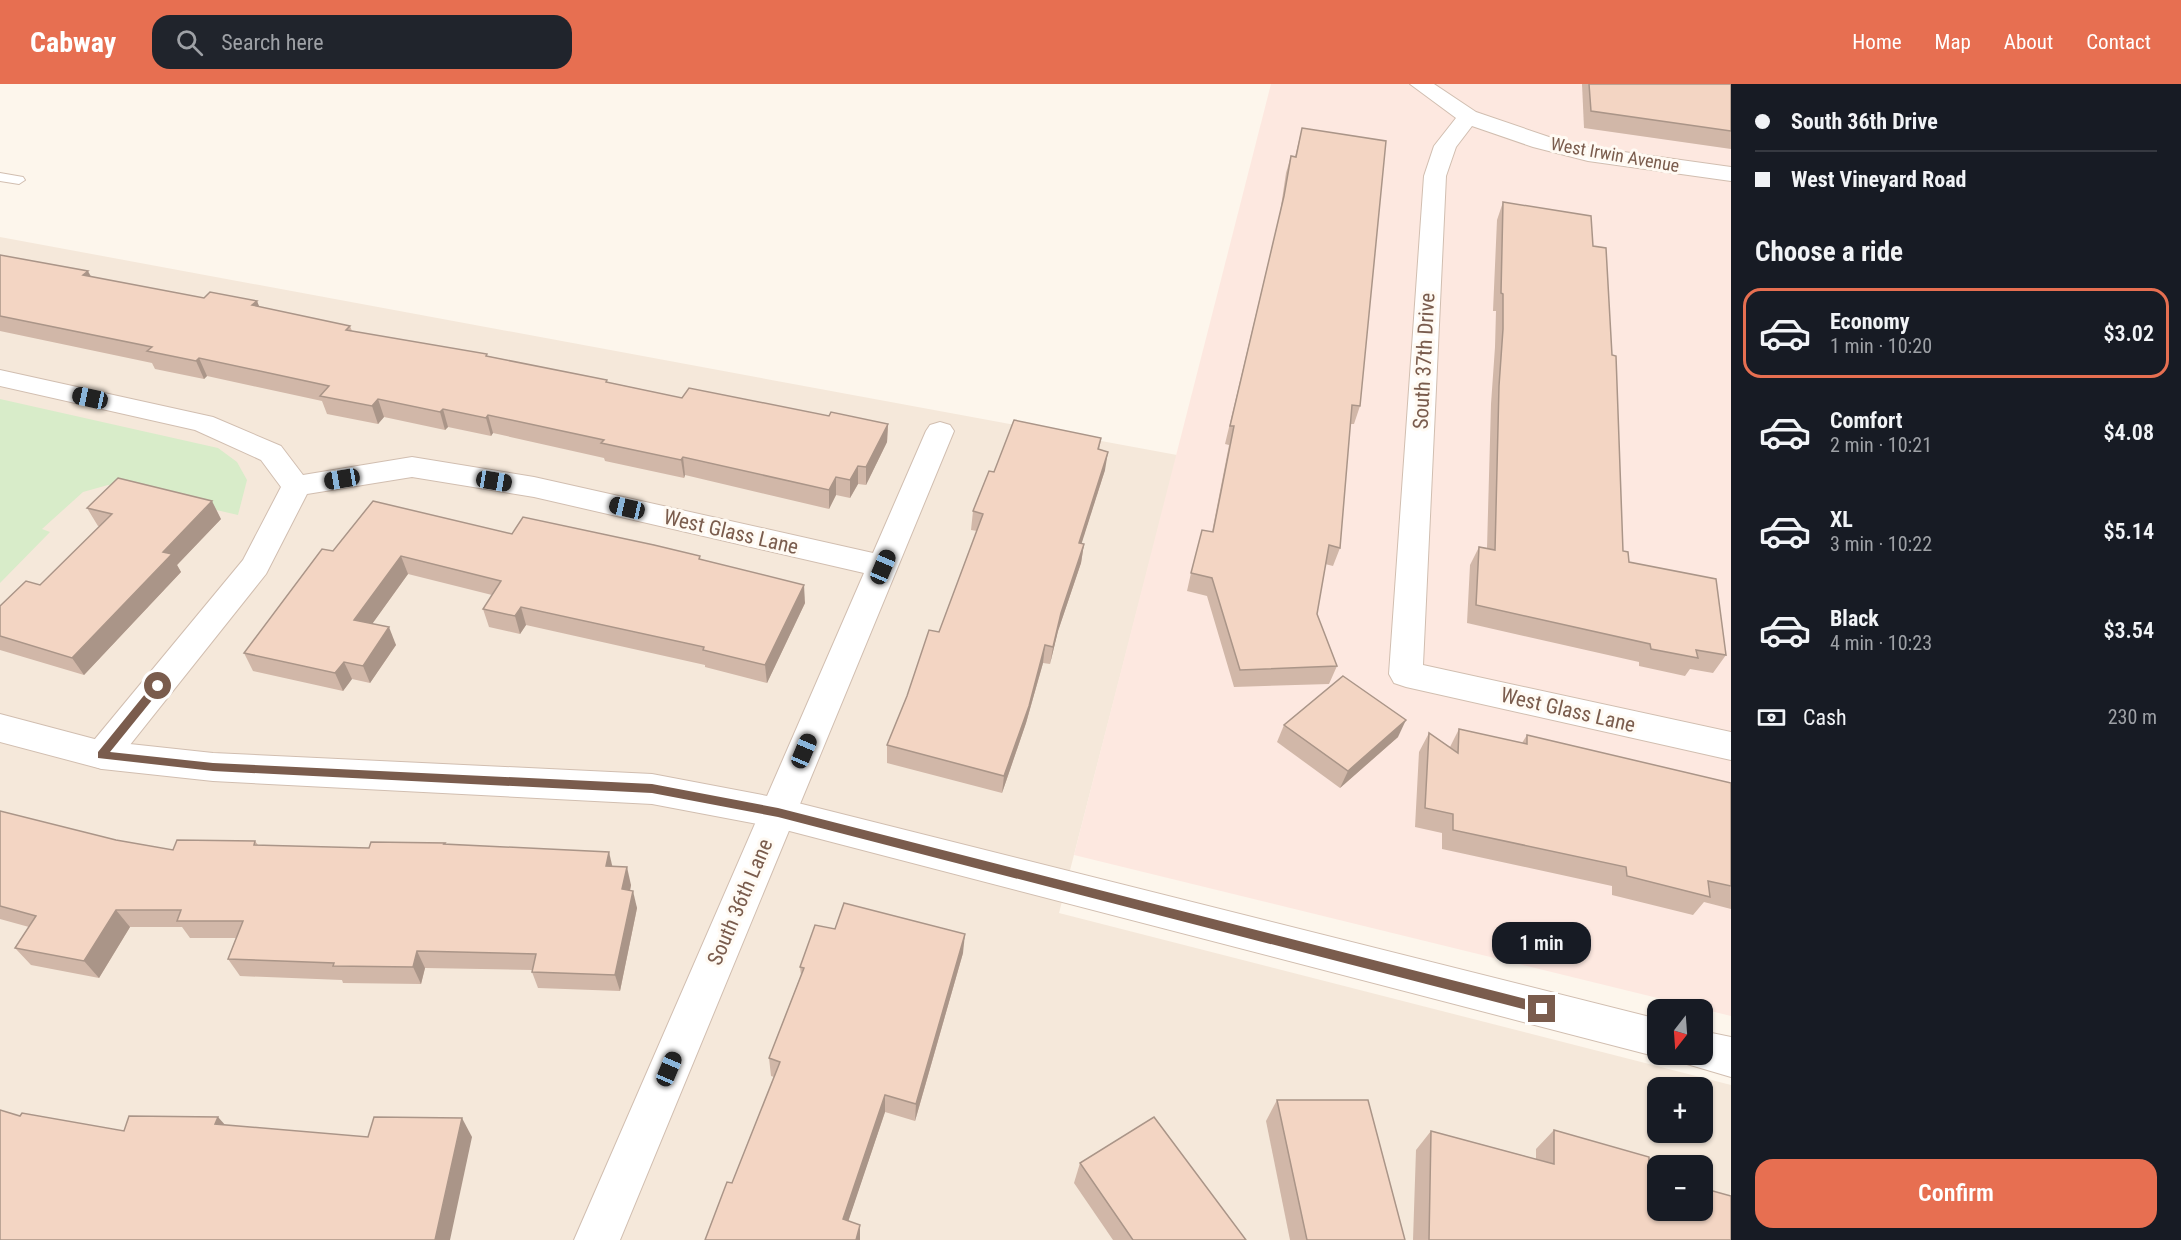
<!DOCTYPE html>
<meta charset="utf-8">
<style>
body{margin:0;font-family:"Roboto Condensed",sans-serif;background:#20242c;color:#f1f3f6;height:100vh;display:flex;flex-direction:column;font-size:22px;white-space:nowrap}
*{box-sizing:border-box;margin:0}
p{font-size:20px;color:#9ea1a6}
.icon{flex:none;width:33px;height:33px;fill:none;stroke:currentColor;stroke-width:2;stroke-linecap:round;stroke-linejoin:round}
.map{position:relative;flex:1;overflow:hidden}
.drawer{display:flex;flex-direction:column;background:#171b24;width:450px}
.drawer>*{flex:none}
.guide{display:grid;align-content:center;height:132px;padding:0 24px;background:#171b24}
.needle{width:39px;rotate:197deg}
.controls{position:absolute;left:1647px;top:915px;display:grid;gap:12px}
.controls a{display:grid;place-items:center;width:66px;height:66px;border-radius:12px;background:#171b24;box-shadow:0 2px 4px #0004;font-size:30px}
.end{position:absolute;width:27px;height:27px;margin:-14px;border:8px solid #7a5c4d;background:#fff;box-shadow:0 0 0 3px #fff}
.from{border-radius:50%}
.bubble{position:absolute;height:42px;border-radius:18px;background:#171b24;box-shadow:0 2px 4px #0004;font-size:20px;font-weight:600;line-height:42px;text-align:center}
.car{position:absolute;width:18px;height:36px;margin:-18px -9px;border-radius:8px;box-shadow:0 0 4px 2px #0007;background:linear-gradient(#222 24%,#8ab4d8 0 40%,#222 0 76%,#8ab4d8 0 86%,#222 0)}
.guide b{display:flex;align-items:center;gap:21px;height:57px;font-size:22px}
.guide b+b{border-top:2px solid #363941}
.guide i{width:15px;height:15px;background:#f1f3f6}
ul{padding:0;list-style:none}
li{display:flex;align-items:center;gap:18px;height:90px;margin:0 12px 9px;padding:0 12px;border:3px solid transparent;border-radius:18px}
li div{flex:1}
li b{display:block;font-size:22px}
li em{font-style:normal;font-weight:600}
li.on{border-color:#e76f51}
li>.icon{width:54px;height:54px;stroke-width:1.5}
h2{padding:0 24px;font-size:27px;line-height:72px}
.pay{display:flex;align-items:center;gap:15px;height:66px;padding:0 24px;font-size:22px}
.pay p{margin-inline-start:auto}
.cta{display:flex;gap:12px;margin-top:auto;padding:12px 24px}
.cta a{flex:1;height:69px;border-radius:18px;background:#e76f51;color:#fff;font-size:24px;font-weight:600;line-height:69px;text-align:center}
header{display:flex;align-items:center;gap:36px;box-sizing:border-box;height:84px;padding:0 30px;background:#e76f51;color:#fff}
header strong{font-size:28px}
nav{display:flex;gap:33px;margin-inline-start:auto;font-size:21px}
.search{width:420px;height:54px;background:#20242c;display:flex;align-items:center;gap:15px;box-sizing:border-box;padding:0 21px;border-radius:18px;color:#9ea1a6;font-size:22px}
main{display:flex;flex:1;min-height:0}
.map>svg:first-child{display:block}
.residential{fill:#f5e8da;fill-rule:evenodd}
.commercial{fill:#fde8e0}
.green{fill:#d8ecc9}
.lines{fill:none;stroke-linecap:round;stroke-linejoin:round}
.service-casing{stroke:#d1beb0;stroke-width:2}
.minor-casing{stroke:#d1beb0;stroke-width:2}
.tertiary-casing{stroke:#d1beb0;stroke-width:2}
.service{fill:#fff;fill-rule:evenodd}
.minor{fill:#fff;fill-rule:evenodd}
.tertiary{fill:#fff;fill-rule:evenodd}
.wall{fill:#d1b7a8}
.shaded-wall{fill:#aa9588}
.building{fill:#f3d5c3;stroke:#aa9588;stroke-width:1.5}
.route{fill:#7a5c4d}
.labels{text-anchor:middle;stroke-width:6;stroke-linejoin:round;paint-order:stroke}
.far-street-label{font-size:18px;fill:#7a5c4d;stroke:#fffaf3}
.street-label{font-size:21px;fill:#7a5c4d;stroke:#fffaf3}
</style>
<header>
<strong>Cabway</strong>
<div class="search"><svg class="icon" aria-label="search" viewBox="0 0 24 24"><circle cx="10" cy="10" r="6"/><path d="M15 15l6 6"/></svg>Search here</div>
<nav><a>Home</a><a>Map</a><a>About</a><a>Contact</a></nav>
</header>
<main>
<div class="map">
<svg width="1731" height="1156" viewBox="0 0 1731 1156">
<rect width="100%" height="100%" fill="#fdf6ec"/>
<path class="residential" d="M0,153L1177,371L1059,829L1731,1001V1156H0ZM1658,1004H1702V1048H1658ZM1658,1082H1702V1126H1658Z"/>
<polygon class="commercial" points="1271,0 1731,0 1731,932 1074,771"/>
<polygon class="green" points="0,315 218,364 237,378 247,396 238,431 108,401 83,408 42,445 50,448 0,499"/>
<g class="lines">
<g class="service-casing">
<polygon id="service" points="0,89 23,93 25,96 19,100 0,97"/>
</g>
<g class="minor-casing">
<g id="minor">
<polygon points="1410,0 1434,0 1476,28 1549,53 1588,63 1731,83 1731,97 1588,77 1533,63 1472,42 1456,63 1446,92 1423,581 1731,648 1731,676 1406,603 1394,599 1389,590 1424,92 1434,62 1456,34"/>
<polygon points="0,286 213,333 281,362 303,391 412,373 534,393 873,469 926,347 930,341 940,338 950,341 954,347 620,1156 574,1156 864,489 534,413 412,393 307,410 266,490 114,681 102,685 90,681 85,671 90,661 243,476 281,403 261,376 195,346 0,302"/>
</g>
</g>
<g class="tertiary-casing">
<g id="tertiary">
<polygon points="0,630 102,657 213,669 652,690 778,714 1658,935 1658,970 1665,970 1658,973 778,744 652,720 213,697 102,685 0,658"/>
<polygon points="1702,947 1731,953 1731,993 1687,980 1683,970 1702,970"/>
</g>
</g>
<use href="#service" class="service"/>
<use href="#minor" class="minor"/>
<use href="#tertiary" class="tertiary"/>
</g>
<g class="wall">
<polygon points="1582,0 1731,0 1731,65 1584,44"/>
<polygon points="1302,44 1360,322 1354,340 1350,340 1340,464 1333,482 1325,480 1317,530 1337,582 1329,600 1234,603 1207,512 1187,507 1191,489 1212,448 1229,361 1225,360 1280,129 1286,89 1291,72 1295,73"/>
<polygon points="1503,118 1593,162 1623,467 1629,478 1726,571 1713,589 1690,585 1685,592 1639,582 1639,578 1467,539 1470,481 1479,463 1487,464 1491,320 1495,263 1496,227 1493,227 1497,136"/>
<polygon points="0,171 91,193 204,214 257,217 259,223 350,242 352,247 487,272 607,296 607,298 682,314 829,332 888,340 887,358 866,401 858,400 850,414 836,411 829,425 685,391 684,394 605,377 604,374 493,349 491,352 448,343 445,346 384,333 378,340 327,330 322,317 207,292 204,295 155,285 152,279 0,247"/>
<polygon points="1101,354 1099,366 1105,386 1081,460 1084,460 1081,479 1058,547 1050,580 1043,579 1026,639 1002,709 887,679 887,661 939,548 977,447 971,446 973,427 994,388"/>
<polygon points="87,424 221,435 177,481 181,488 84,591 0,566 0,522 40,501 100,442 98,442"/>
<polygon points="512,450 701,476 805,519 767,599 705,583 705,581 526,541 520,550 489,543 483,525 492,511 408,490 372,540 396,561 370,599 352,595 343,607 253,587 244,569 333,467"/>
<polygon points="1284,641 1398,653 1340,704 1277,658"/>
<polygon points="1459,645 1522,659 1527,651 1731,699 1731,825 1704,818 1693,831 1612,811 1612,802 1442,765 1442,749 1415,743 1419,668 1429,649 1450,663"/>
<polygon points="0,727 116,756 173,766 255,757 258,761 369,764 446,760 612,782 631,801 630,806 637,824 620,907 538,904 532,888 532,886 425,884 421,900 343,899 342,896 240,892 228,875 236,854 190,854 182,843 130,843 99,894 31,881 15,864 29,843 0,835"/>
<polygon points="835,845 963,869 915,1037 885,1028 848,1137 860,1141 860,1156 705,1156 732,1099 774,993 771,992 769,974 801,891 800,883"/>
<polygon points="1277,1016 1405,1156 1290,1156 1266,1037"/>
<polygon points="1554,1046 1649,1089 1731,1156 1413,1156 1416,1066 1431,1047 1536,1075 1536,1065"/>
<polygon points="1080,1079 1246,1156 1113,1156 1074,1099"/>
</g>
<g class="shaded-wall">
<polygon points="88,187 97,204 83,191"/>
<polygon points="257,217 264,235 252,221"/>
<polygon points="199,274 207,292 204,295 196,277"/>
<polygon points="378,315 384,333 378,340 372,322"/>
<polygon points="443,325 448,343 445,346 440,328"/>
<polygon points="488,331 493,349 491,352 486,334"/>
<polygon points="888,340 887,358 866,401 866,383"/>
<polygon points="1108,368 1105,386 1076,477 1079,459"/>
<polygon points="683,373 685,391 684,394 681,376"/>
<polygon points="858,382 858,400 850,414 850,396"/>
<polygon points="836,393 836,411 829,425 829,406"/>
<polygon points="212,417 221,435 177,481 181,488 84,591 72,574 163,468"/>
<polygon points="1084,460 1081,479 1058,547 1050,580 1053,563 1061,529"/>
<polygon points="401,472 408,490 362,554 354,536"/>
<polygon points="804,501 805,519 767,599 765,581"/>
<polygon points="521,523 526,541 520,550 515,532"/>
<polygon points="389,543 396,561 370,599 363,582"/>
<polygon points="1045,561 1043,579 1026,639 1002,709 1004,692"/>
<polygon points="344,578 352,595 343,607 335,589"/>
<polygon points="1406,636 1398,653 1340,704 1348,687"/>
<polygon points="609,768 613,785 606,782"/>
<polygon points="627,783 631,801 627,823 622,805"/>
<polygon points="633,807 637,824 620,907 615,891"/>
<polygon points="116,826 130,843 99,894 84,877"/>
<polygon points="965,850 963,869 915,1037 916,1020"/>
<polygon points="417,867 425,884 421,900 413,883"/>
<polygon points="885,1011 885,1028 844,1150 843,1135"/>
<polygon points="218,1033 235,1052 215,1040"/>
<polygon points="462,1034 472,1053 450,1156 435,1156"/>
<polygon points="860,1141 860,1156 856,1156"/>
</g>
<g class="building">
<polygon points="1589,0 1731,0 1731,47 1591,27"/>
<polygon points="1302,44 1386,57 1360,322 1352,321 1340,464 1329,461 1317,530 1337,582 1240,586 1212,494 1191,489 1202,446 1213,448 1234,342 1230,342 1284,112 1291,72 1296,73"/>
<polygon points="1503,118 1591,132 1593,162 1606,164 1612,271 1616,272 1623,467 1628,468 1629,478 1716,495 1726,571 1696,566 1698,574 1651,565 1650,560 1476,521 1479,463 1495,466 1499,302 1503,245 1503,210 1501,209"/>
<polygon points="0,171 88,187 83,191 204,214 210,208 257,217 252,221 350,242 346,246 487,270 486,272 607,296 606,298 682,314 689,304 829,332 831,328 888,340 866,383 858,382 850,396 836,393 829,406 683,373 681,376 601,359 604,356 488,331 486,334 443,325 440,328 378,315 372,322 320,312 329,302 199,274 196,277 147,267 152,263 0,232"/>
<polygon points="1014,336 1101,354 1098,365 1108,368 1079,459 1084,460 1061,529 1053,563 1045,561 1029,622 1004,692 887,661 907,612 929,546 939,548 983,430 973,427 989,387 994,388"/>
<polygon points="118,394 212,417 163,468 172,470 72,574 0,552 0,522 26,497 40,501 112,430 87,424"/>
<polygon points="373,417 512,450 523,433 654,461 700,472 699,475 804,501 765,581 703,566 704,563 521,523 515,532 483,525 501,497 401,472 354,536 389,543 363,582 344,578 335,589 244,569 322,465 333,467"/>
<polygon points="1343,592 1406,636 1348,687 1284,641"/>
<polygon points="1459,645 1527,660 1527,651 1731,699 1731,802 1708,797 1710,813 1627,792 1626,783 1453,746 1453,730 1425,724 1429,649 1458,669"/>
<polygon points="0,727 116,756 173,766 177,756 255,757 254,761 369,764 371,758 445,759 444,760 609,768 606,782 627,783 622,805 633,807 615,891 532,888 536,870 417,867 413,883 333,882 334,879 228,875 243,837 177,837 181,826 116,826 84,877 15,864 36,832 0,822"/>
<polygon points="844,819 965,850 916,1020 885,1011 843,1135 860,1141 856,1156 705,1156 727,1098 732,1099 780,978 769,974 804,884 800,883 815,841 835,845"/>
<polygon points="1277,1016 1368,1016 1405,1156 1307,1156"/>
<polygon points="0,1026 20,1032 22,1029 124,1047 129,1032 218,1033 215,1040 368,1053 374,1033 462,1034 435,1156 0,1156"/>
<polygon points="1154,1033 1246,1156 1133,1156 1080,1079"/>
<polygon points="1554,1046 1649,1073 1649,1089 1658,1091 1658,1126 1702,1126 1702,1104 1731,1112 1731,1156 1429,1156 1431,1047 1554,1080"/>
</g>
<polygon class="route" points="158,598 161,599 161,605 110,668 213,679 652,700 778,724 1542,919 1548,925 1542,930 778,733 652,709 213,687 98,674 98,668 154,599"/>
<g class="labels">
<g class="far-street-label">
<text transform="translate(1615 71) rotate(10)" y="6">West Irwin Avenue</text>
</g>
<g class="street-label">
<text transform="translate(1424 277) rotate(-87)" y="7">South 37th Drive</text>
<text transform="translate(731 448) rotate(13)" y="7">West Glass Lane</text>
<text transform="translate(1568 626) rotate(13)" y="7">West Glass Lane</text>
<text transform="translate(740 818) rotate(-67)" y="7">South 36th Lane</text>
</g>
</g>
</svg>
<div class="controls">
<a><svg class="needle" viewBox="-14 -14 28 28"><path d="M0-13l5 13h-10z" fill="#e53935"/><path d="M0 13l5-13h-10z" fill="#9ea1a6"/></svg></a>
<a>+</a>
<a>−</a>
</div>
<i class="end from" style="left:158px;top:602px"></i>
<i class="end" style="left:1542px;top:925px"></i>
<div class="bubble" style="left:1492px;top:838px;width:99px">1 min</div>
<i class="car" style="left:90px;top:314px;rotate:282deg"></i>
<i class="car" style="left:342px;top:395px;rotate:260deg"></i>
<i class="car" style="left:494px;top:397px;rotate:99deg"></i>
<i class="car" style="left:627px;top:424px;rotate:283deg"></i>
<i class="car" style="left:883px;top:483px;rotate:23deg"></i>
<i class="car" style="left:804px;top:667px;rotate:23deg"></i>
<i class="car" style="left:669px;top:985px;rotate:23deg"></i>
</div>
<section class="drawer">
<div class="guide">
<b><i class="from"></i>South 36th Drive</b>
<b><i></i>West Vineyard Road</b>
</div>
<h2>Choose a ride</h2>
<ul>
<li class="on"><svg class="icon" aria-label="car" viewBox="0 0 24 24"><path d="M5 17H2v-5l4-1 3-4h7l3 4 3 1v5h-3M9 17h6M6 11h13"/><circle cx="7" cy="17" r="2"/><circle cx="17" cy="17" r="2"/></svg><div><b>Economy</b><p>1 min · 10:20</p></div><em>$3.02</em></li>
<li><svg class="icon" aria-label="car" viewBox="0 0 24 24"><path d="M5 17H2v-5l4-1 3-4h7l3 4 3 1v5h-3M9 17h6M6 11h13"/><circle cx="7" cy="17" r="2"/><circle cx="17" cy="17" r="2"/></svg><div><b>Comfort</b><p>2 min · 10:21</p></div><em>$4.08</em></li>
<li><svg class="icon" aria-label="car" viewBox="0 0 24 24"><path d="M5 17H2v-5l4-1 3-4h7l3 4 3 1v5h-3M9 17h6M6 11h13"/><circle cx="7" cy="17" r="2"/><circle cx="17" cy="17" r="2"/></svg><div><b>XL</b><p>3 min · 10:22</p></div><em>$5.14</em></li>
<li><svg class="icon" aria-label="car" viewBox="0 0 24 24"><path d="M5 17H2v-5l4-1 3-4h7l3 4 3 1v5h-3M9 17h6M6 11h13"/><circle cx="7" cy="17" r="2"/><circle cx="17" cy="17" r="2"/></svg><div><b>Black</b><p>4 min · 10:23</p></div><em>$3.54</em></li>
</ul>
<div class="pay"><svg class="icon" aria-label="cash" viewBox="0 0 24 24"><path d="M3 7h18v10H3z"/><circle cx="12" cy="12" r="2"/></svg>Cash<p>230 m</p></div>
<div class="cta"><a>Confirm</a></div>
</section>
</main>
